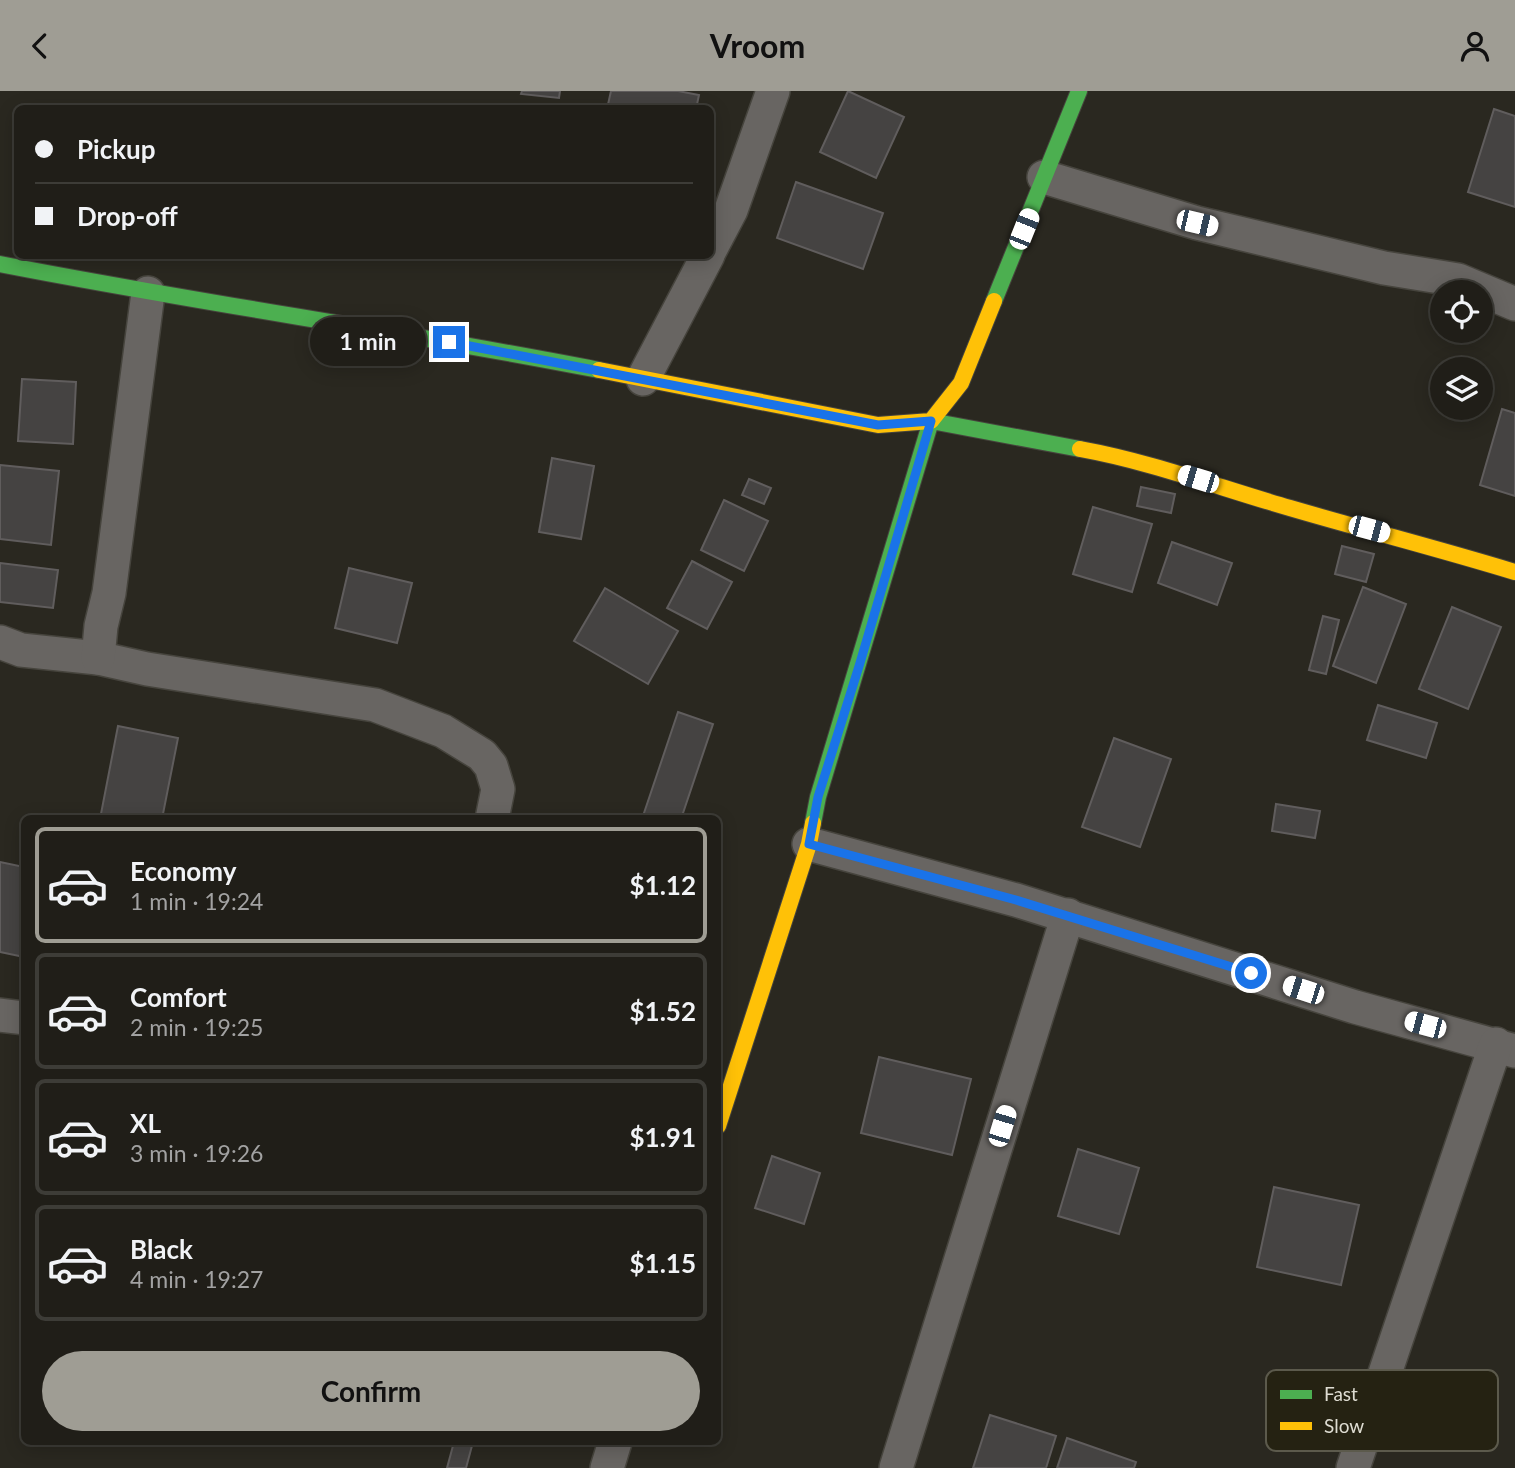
<!DOCTYPE html>
<meta charset="utf-8">
<style>
body{margin:0;font-family:Lato,sans-serif;background:#282721;color:#f1f3f6;height:100vh;display:flex;flex-direction:column;font-size:26px;white-space:nowrap}
*{box-sizing:border-box;margin:0}
p{font-size:23px;color:#a2a2a2}
.icon{flex:none;width:38px;height:38px;fill:none;stroke:currentColor;stroke-width:2;stroke-linecap:round;stroke-linejoin:round}
.map{position:relative;flex:1;overflow:hidden}
.panel{position:absolute;left:21px;top:724px;width:700px;height:630px;display:flex;flex-direction:column;background:#201e18;border-radius:10px;box-shadow:0 4px 18px #0003,0 0 0 2px #3d3c37}
.panel>*{flex:none}
.hud{position:absolute;left:14px;top:14px;width:700px;height:154px;border-radius:10px;box-shadow:0 4px 18px #0003,0 0 0 2px #3d3c37;display:grid;align-content:center;height:154px;padding:0 21px;background:#201e18}
.buttons{position:absolute;left:1430px;top:189px;display:grid;gap:14px}
.buttons a{display:grid;place-items:center;width:63px;height:63px;border-radius:50%;background:#201e18;box-shadow:0 4px 18px #0003,0 0 0 2px #3d3c37;font-size:35px}
.end{position:absolute;width:32px;height:32px;margin:-16px;border:9px solid #1a73e8;background:#fff;box-shadow:0 0 0 4px #fff}
.from{border-radius:50%}
.bubble{position:absolute;height:49px;border-radius:24px;background:#201e18;box-shadow:0 4px 18px #0003,0 0 0 2px #3d3c37;font-size:23px;font-weight:700;line-height:49px;text-align:center}
.car{position:absolute;width:21px;height:42px;margin:-21px -10px;border-radius:9px;box-shadow:0 0 5px 2px #0007;background:linear-gradient(#fff 24%,#345 0 40%,#fff 0 76%,#345 0 86%,#fff 0)}
.hud b{display:flex;align-items:center;gap:24px;height:66px;font-size:26px}
.hud b+b{border-top:2px solid #3d3c37}
.hud i{width:18px;height:18px;background:#f1f3f6}
ul{padding:12px 0 0;list-style:none}
li{display:flex;align-items:center;gap:21px;height:116px;margin:0 14px 10px;padding:0 7px;border:4px solid #3d3c37;border-radius:10px}
li div{flex:1}
li b{display:block;font-size:26px}
li em{font-style:normal;font-weight:700}
li.active{border-color:#9f9d94}
li>.icon{width:63px;height:63px;stroke-width:1.5}
.cta{display:flex;gap:14px;margin-top:auto;padding:14px 21px}
.cta a{flex:1;height:80px;border-radius:42px;background:#9f9d94;color:#111;font-size:28px;font-weight:700;line-height:80px;text-align:center}
header{display:flex;justify-content:space-between;align-items:center;height:91px;padding:0 21px;background:#9f9d94;color:#111;font-size:32px;font-weight:700}
.map>svg:first-child{display:block}
.building{fill:#454342;stroke:#605d5d;stroke-width:2}
.lines{fill:none;stroke-linecap:round;stroke-linejoin:round}
.street-casing{stroke:#46443d;stroke-width:36}
.fast-casing{stroke:#46443d;stroke-width:18}
.slow-casing{stroke:#46443d;stroke-width:18}
.street{stroke:#686562;stroke-width:33}
.fast{stroke:#4caf50;stroke-width:16}
.slow{stroke:#ffc107;stroke-width:16}
.route{stroke:#1a73e8;stroke-width:9}
.key{fill:#252212;stroke:#5c5a4c;stroke-width:2}
.key-label{font-size:19px;fill:#dedcd2}
</style>
<header><svg class="icon" aria-label="back" viewBox="0 0 24 24"><path d="M15 5l-7 7 7 7"/></svg>Vroom<svg class="icon" aria-label="person" viewBox="0 0 24 24"><circle cx="12" cy="8" r="4"/><path d="M4 21q1-7 8-7t8 7"/></svg></header>
<div class="map">
<svg width="1515" height="1377" viewBox="0 0 1515 1377">
<rect width="100%" height="100%" fill="#2a2820"/>
<g class="building">
<polygon points="522,0 560,0 559,7 521,3"/>
<polygon points="611,0 678,0 699,4 696,18 607,18"/>
<polygon points="848,0 904,26 876,87 820,61"/>
<polygon points="1494,18 1515,25 1515,116 1468,101"/>
<polygon points="796,91 883,122 863,178 777,147"/>
<polygon points="22,288 76,291 73,353 18,350"/>
<polygon points="1502,318 1515,322 1515,405 1480,394"/>
<polygon points="552,367 594,375 581,448 539,441"/>
<polygon points="0,374 59,380 51,454 0,448"/>
<polygon points="749,388 771,397 764,413 742,404"/>
<polygon points="1141,396 1175,403 1171,422 1137,415"/>
<polygon points="724,409 768,430 744,480 701,459"/>
<polygon points="1093,416 1152,433 1132,501 1073,483"/>
<polygon points="1172,451 1232,472 1217,514 1158,492"/>
<polygon points="1342,455 1374,463 1366,491 1335,483"/>
<polygon points="692,470 732,491 707,538 667,517"/>
<polygon points="0,472 58,479 53,517 0,511"/>
<polygon points="349,477 412,492 397,552 335,537"/>
<polygon points="1363,496 1406,513 1376,592 1333,575"/>
<polygon points="605,497 678,540 648,593 574,550"/>
<polygon points="1452,516 1501,536 1468,618 1419,598"/>
<polygon points="1323,525 1339,529 1326,583 1309,579"/>
<polygon points="1378,614 1437,632 1426,667 1367,649"/>
<polygon points="678,621 713,633 681,728 642,728"/>
<polygon points="118,635 178,647 162,728 100,728"/>
<polygon points="1114,647 1171,668 1140,756 1082,736"/>
<polygon points="1276,713 1320,720 1315,747 1272,740"/>
<polygon points="0,771 24,776 24,866 0,861"/>
<polygon points="879,966 971,988 952,1064 861,1042"/>
<polygon points="1078,1058 1139,1077 1119,1143 1058,1125"/>
<polygon points="772,1065 820,1082 804,1133 755,1117"/>
<polygon points="1274,1096 1359,1114 1341,1194 1257,1176"/>
<polygon points="990,1324 1056,1345 1046,1377 973,1377"/>
<polygon points="1067,1347 1136,1371 1134,1377 1057,1377"/>
<polygon points="454,1351 473,1351 466,1377 447,1377"/>
</g>
<g class="lines">
<g class="street-casing">
<g id="street">
<polyline points="1044,86 1197,132 1384,177 1458,189 1515,213"/>
<polyline points="710,159 731,119 773,0"/>
<polyline points="643,288 708,164"/>
<polyline points="0,551 21,559 98,567 147,578 375,614 443,640 482,664 491,675 498,698 492,728"/>
<polyline points="98,567 101,535 109,502 148,202"/>
<polyline points="809,753 1016,809 1355,916 1515,960"/>
<polyline points="0,924 24,927"/>
<polyline points="607,1377 615,1351"/>
<polyline points="896,1377 1068,824"/>
<polyline points="1353,1377 1496,953"/>
</g>
</g>
<g class="fast-casing">
<g id="fast">
<path d="M0,173C199,212 400,240 599,279"/>
<polyline points="994,210 1079,0"/>
<polyline points="813,732 818,706 931,330 1080,358"/>
</g>
</g>
<g class="slow-casing">
<g id="slow">
<polyline points="599,279 878,334 931,330 961,292 994,210"/>
<path d="M1080,358C1152,371 1220,397 1290,417C1365,439 1440,458 1515,481"/>
<polyline points="718,1035 809,753 813,732"/>
</g>
</g>
<use href="#street" class="street"/>
<use href="#fast" class="fast"/>
<use href="#slow" class="slow"/>
</g>
<g class="lines">
<polyline class="route" points="449,251 878,334 931,330 860,572 818,706 809,753 1016,809 1251,882"/>
</g>
<rect x="1266" y="1279" width="232" height="81" rx="10" class="key"/>
<rect x="1280" y="1299" width="32" height="9" fill="#4caf50"/>
<rect x="1280" y="1331" width="32" height="8" fill="#ffc107"/>
<g class="key-label">
<text x="1324" y="1310">Fast</text>
<text x="1324" y="1342">Slow</text>
</g>
</svg>
<div class="buttons">
<a><svg class="icon" aria-label="locate" viewBox="0 0 24 24"><circle cx="12" cy="12" r="6"/><path d="M12 2v4M12 18v4M2 12h4M18 12h4"/></svg></a>
<a><svg class="icon" aria-label="layers" viewBox="0 0 24 24"><path d="M12 4l9 5-9 5-9-5zM3 14l9 5 9-5"/></svg></a>
</div>
<i class="end from" style="left:1251px;top:882px"></i>
<i class="end" style="left:449px;top:251px"></i>
<div class="bubble" style="left:310px;top:226px;width:116px">1 min</div>
<i class="car" style="left:1197px;top:132px;rotate:103deg"></i>
<i class="car" style="left:1024px;top:138px;rotate:22deg"></i>
<i class="car" style="left:1198px;top:388px;rotate:287deg"></i>
<i class="car" style="left:1369px;top:438px;rotate:105deg"></i>
<i class="car" style="left:1303px;top:899px;rotate:288deg"></i>
<i class="car" style="left:1425px;top:934px;rotate:285deg"></i>
<i class="car" style="left:1002px;top:1035px;rotate:17deg"></i>
<div class="hud">
<b><i class="from"></i>Pickup</b>
<b><i></i>Drop-off</b>
</div>
<section class="panel">
<ul>
<li class="active"><svg class="icon" aria-label="car" viewBox="0 0 24 24"><path d="M5 17H2v-5l4-1 3-4h7l3 4 3 1v5h-3M9 17h6M6 11h13"/><circle cx="7" cy="17" r="2"/><circle cx="17" cy="17" r="2"/></svg><div><b>Economy</b><p>1 min · 19:24</p></div><em>$1.12</em></li>
<li><svg class="icon" aria-label="car" viewBox="0 0 24 24"><path d="M5 17H2v-5l4-1 3-4h7l3 4 3 1v5h-3M9 17h6M6 11h13"/><circle cx="7" cy="17" r="2"/><circle cx="17" cy="17" r="2"/></svg><div><b>Comfort</b><p>2 min · 19:25</p></div><em>$1.52</em></li>
<li><svg class="icon" aria-label="car" viewBox="0 0 24 24"><path d="M5 17H2v-5l4-1 3-4h7l3 4 3 1v5h-3M9 17h6M6 11h13"/><circle cx="7" cy="17" r="2"/><circle cx="17" cy="17" r="2"/></svg><div><b>XL</b><p>3 min · 19:26</p></div><em>$1.91</em></li>
<li><svg class="icon" aria-label="car" viewBox="0 0 24 24"><path d="M5 17H2v-5l4-1 3-4h7l3 4 3 1v5h-3M9 17h6M6 11h13"/><circle cx="7" cy="17" r="2"/><circle cx="17" cy="17" r="2"/></svg><div><b>Black</b><p>4 min · 19:27</p></div><em>$1.15</em></li>
</ul>
<div class="cta"><a>Confirm</a></div>
</section>
</div>
